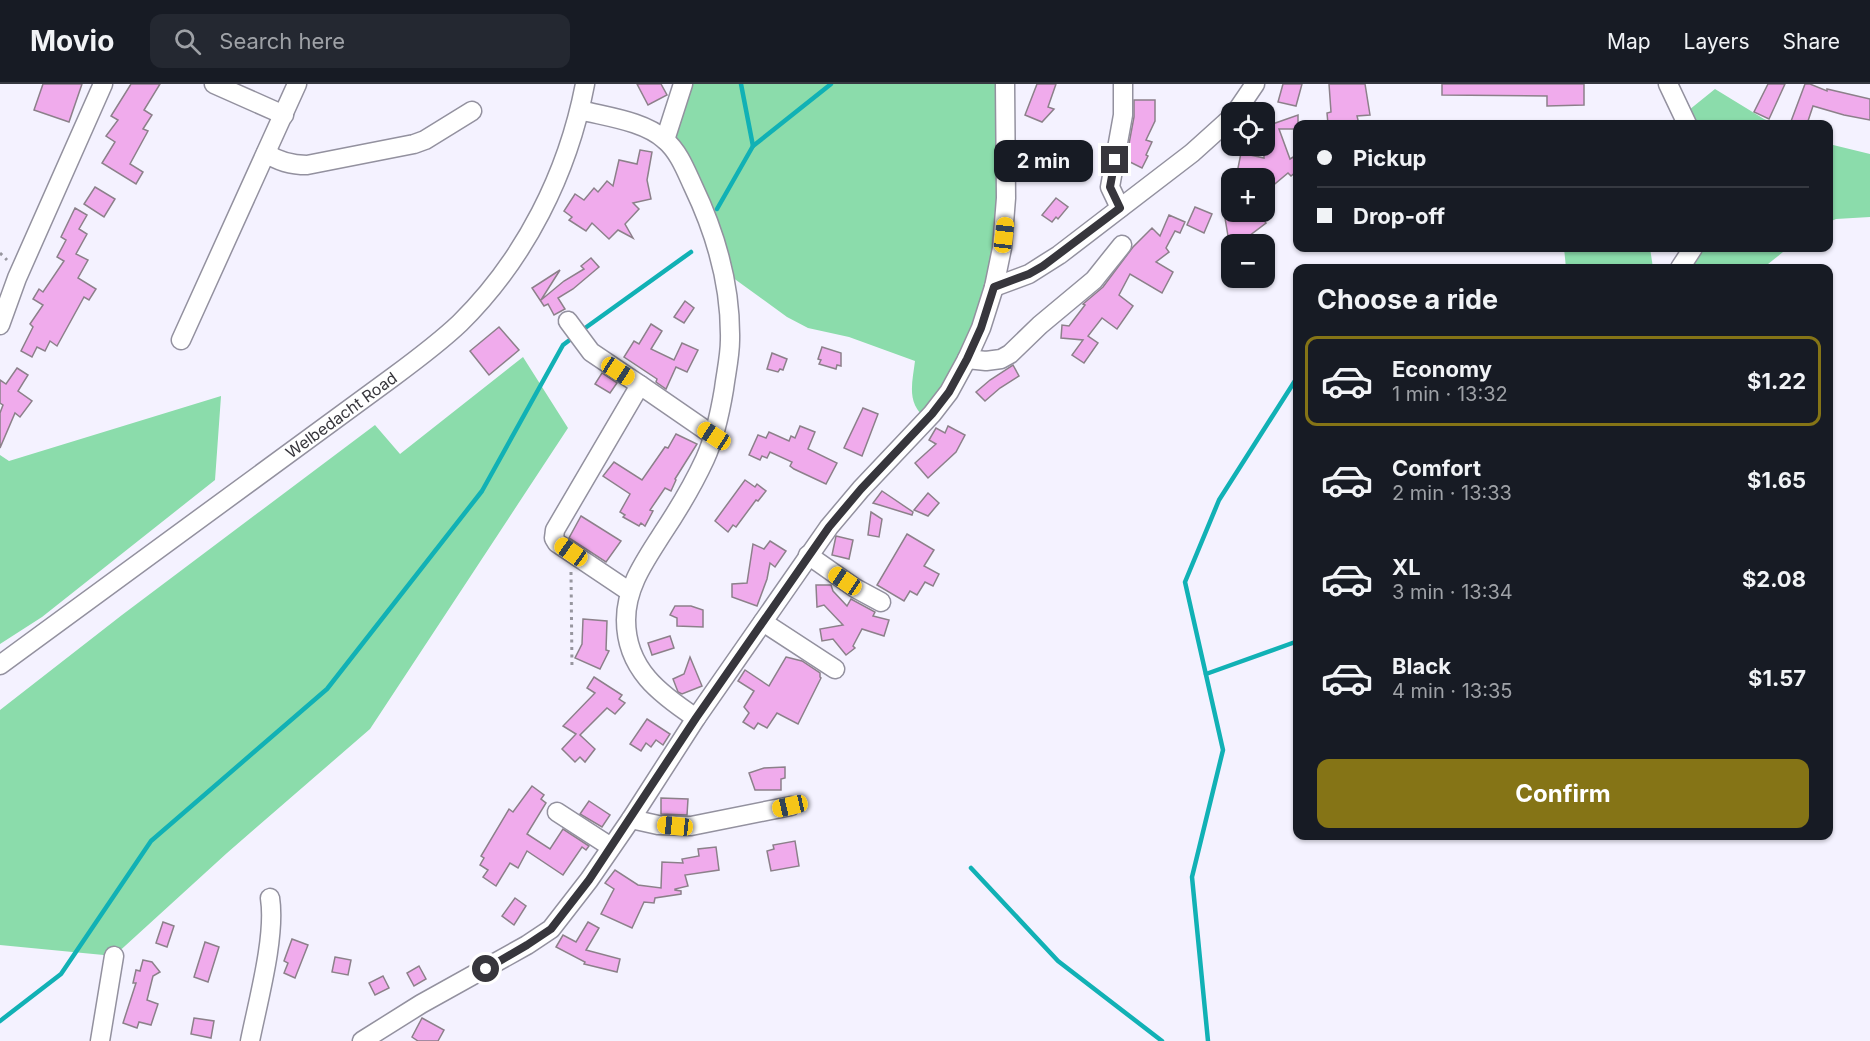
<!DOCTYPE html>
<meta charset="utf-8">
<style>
body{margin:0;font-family:Inter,sans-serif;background:#242831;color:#f1f3f6;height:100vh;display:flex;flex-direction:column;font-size:22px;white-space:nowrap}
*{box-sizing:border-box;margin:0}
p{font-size:20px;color:#9ea1a6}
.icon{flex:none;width:33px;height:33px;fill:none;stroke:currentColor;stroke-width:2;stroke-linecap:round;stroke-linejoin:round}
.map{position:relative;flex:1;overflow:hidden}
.sheet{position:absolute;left:1293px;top:180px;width:540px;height:576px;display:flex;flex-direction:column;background:#171b24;border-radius:12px;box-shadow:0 2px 4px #0004}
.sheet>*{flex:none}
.hud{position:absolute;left:1293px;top:36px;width:540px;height:132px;border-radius:12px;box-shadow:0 2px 4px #0004;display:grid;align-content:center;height:132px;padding:0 24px;background:#171b24}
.controls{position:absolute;left:1221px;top:18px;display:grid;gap:12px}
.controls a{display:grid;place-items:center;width:54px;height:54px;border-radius:12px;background:#171b24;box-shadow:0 2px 4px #0004;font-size:30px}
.end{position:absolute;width:27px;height:27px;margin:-14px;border:8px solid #37363c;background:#fff;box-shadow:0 0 0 3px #fff}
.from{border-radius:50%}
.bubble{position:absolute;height:42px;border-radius:12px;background:#171b24;box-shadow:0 2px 4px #0004;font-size:20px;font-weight:700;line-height:42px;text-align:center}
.car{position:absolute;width:18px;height:36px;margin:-18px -9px;border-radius:8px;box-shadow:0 0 4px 2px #0007;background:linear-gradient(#f5c518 24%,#345 0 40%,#f5c518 0 76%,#345 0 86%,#f5c518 0)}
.hud b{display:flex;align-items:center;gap:21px;height:57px;font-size:22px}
.hud b+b{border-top:2px solid #363941}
.hud i{width:15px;height:15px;background:#f1f3f6}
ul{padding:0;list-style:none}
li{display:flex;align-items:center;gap:18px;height:90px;margin:0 12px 9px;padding:0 12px;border:3px solid transparent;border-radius:12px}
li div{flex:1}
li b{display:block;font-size:22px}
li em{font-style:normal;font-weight:700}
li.selected{border-color:#857416}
li>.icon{width:54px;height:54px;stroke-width:1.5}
h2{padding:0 24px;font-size:27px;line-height:72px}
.button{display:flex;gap:12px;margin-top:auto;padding:12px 24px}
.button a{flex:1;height:69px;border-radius:12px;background:#857416;color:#fff;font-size:24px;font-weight:700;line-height:69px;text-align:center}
header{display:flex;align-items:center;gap:36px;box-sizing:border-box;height:84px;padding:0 30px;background:#171b24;border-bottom:2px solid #363941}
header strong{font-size:28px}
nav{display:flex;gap:33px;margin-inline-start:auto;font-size:21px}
.search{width:420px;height:54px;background:#242831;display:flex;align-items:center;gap:15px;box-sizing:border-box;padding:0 21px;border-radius:12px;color:#9ea1a6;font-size:22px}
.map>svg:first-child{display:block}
.green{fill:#8bdcab}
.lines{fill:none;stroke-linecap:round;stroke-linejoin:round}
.stream{stroke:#11b1b5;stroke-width:4.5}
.building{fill:#f0abec;stroke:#8c808a;stroke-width:1.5}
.minor-casing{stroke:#93919f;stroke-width:21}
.path{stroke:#97969f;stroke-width:3;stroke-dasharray:3 4.5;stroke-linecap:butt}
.minor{stroke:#fff;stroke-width:18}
.route{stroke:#37363c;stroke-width:8}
.labels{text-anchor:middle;stroke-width:4.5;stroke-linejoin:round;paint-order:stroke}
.street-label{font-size:16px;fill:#37363c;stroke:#fff}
</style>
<header>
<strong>Movio</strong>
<div class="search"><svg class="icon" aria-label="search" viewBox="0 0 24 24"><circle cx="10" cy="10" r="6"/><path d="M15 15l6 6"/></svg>Search here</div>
<nav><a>Map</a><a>Layers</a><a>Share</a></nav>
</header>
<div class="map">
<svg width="1870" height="957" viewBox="0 0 1870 957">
<rect width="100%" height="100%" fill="#f4f2ff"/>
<g class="green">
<path d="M686,0H1006L996,204L928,336C906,320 912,301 915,277L849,253L808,244L787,233L725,188L666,56Z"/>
<polygon points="1715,5 1764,35 1776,40 1692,40 1689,26"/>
<polygon points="1829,60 1870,70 1870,133 1836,135 1829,138"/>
<polygon points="1564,164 1650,164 1653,184 1566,184"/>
<polygon points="1699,164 1788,164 1763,184 1692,184"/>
<polygon points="523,273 568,344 370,645 227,769 114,872 0,861 0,626 122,531 375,341 400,370"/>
<polygon points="221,312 215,396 42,533 0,560 0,371 9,377"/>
</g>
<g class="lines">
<g class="stream">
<polyline points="753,62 831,0"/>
<polyline points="717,125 753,62 741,0"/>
<polyline points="581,247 691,168"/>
<polyline points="1206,590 1298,557"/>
<polyline points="971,784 1058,877 1162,957"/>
<polyline points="0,937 61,890 151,757 327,605 482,407 563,261 575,252"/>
<polyline points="1208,957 1192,793 1223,666 1185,498 1219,416 1298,292"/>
</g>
</g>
<g class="building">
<polygon points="43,0 82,0 69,38 34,26"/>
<polygon points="131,0 160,0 144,26 152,31 143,45 148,47 130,80 143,88 136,100 102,79 115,58 106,52 118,36 111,32"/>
<polygon points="637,0 661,0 667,11 648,21"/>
<polygon points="1037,0 1056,0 1048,23 1054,25 1042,38 1025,31"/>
<polygon points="1283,0 1302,0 1296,22 1278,18"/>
<polygon points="1329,0 1365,0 1370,31 1357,32 1359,40 1328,40 1327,29 1331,28"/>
<polygon points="1442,0 1584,0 1584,21 1547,22 1547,12 1442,11"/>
<polygon points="1768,0 1785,0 1769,35 1754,28"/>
<polygon points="1805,0 1810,0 1827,7 1827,5 1870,15 1870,36 1844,31 1813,22 1807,40 1790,40"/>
<polygon points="1134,16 1155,16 1155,37 1146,56 1152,58 1146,71 1148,72 1142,84 1126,76 1134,33"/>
<polygon points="1298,31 1298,45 1279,45 1290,75 1298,70 1298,86 1291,92 1288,89 1264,109 1264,94 1236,94 1241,69 1264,74 1264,43"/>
<polygon points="640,66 652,68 647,96 651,115 633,119 639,125 625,140 633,154 618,146 609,155 592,139 586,147 569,136 572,133 564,127 575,110 584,116 594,104 598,108 607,97 613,102 619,76 637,80"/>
<polygon points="1038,75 1048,81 1040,95 1030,88"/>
<polygon points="95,103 115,115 104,133 84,120"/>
<polygon points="1056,114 1068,123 1058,135 1056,133 1052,138 1042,131"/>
<polygon points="1195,123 1212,130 1204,149 1187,141"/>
<polygon points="75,124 87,131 79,145 87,150 76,170 88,176 78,194 96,205 89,216 84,213 57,262 50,257 45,267 37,263 32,273 21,267 33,243 30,240 43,221 33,215 39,205 43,208 64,177 57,173 66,156 61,153"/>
<polygon points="1224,128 1258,128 1266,139 1241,158 1229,158"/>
<polygon points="1169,131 1185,138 1180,149 1175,147 1166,164 1169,168 1156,178 1173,188 1162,209 1130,190 1119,211 1133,222 1117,245 1102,234 1088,252 1098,259 1084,279 1072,271 1083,256 1061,254 1062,241 1069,242 1085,221 1083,220 1103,203 1133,163 1152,144 1160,152"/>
<polygon points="591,174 599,183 573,205 558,214 565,225 554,231 548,220 544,222 532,204 560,186 541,216 564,197 584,185 581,182"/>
<polygon points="685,217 694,224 684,239 674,233"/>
<polygon points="651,240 662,247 651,265 674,276 682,259 698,266 687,288 676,283 666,305 656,298 657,295 624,273 634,257 639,260"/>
<polygon points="499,243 519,266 489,291 470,267"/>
<polygon points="822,263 841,269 841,282 837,281 836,285 819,280 821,276 818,275"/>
<polygon points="772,269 787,275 783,286 780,285 778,288 767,285"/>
<polygon points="1013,281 1019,292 1000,304 985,317 976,308 990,296"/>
<polygon points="17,284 28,291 18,307 32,317 20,333 15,329 0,364 0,329 3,321 0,319 0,296 6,300"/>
<polygon points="602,289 617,299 610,309 595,300"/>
<polygon points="863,324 878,330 862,372 844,364"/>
<polygon points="800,342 815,348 808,365 837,379 826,400 794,385 790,382 792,378 770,368 767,374 762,372 760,376 749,371 758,351 766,354 769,348 789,357 791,352 795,354"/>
<polygon points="948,342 965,351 956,368 928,394 915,379 936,360 929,356 936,344 945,349"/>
<polygon points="676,350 697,360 675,395 676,396 671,407 665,404 650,426 653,427 645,442 641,439 639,442 623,433 625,431 620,428 630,410 603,392 614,378 642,396 665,363 668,364"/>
<polygon points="745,396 755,403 757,400 766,407 758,417 756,416 736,443 733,441 728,448 715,437"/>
<polygon points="882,407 913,428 912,431 873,419"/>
<polygon points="928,409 939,419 928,432 914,426"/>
<polygon points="871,428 882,435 879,453 868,451"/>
<polygon points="581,432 621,457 606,478 569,454"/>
<polygon points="907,450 934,466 924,482 939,490 933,502 925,498 917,511 910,507 904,517 877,501"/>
<polygon points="836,452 853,456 849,475 832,471"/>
<polygon points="770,457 786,467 775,483 770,479 767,495 757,522 732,513 732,500 747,499 753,460 764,465"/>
<polygon points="816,501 831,501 833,507 847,522 851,515 875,528 873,532 889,536 884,552 862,545 853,562 855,564 846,571 833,555 822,557 820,545 843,541 824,521 817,523"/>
<polygon points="675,522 691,522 703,526 703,543 677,542 677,534 670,531"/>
<polygon points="583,535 607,537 606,566 609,567 600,585 575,574 582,560"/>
<polygon points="670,552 674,564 652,571 648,559"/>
<polygon points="690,573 702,602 682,610 678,608 673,595 684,590"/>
<polygon points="786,573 802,577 820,589 820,593 821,594 798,640 777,629 767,644 758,639 754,645 743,638 749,629 744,623 754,607 738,597 745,586 769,602"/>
<polygon points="594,593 622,611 619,615 625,619 615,630 607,624 580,651 595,665 585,678 580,673 575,678 562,665 576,650 563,642 595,609 587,604"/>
<polygon points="647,635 670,650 663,661 656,656 651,663 646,659 641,667 630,660"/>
<polygon points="785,683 785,694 781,695 781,706 755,706 749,689 764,684"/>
<polygon points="532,702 544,711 541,715 546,719 527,750 550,765 563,745 589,762 586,766 582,763 563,791 527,767 518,784 510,779 496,802 483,793 488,786 480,781 484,774 481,772 509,725 513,728"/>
<polygon points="661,714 688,715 687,731 661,730"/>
<polygon points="589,717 610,731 602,743 580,730"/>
<polygon points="795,757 799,782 771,787 767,767 774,765 773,761"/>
<polygon points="716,763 719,786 685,791 688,802 675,805 675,806 681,807 681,810 655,814 654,819 644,818 632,844 601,830 614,805 605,799 615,786 638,801 661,804 662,778 683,779 682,775 699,772 698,765"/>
<polygon points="515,814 526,822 514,841 502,832"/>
<polygon points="163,838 174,842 167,863 156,859"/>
<polygon points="588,838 599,844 586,866 620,875 617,888 584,880 585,878 556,863 563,851 576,858"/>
<polygon points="292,855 308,861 295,894 284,889 288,879 284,877"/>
<polygon points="205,858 219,863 208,898 194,893"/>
<polygon points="335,873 351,876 348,891 332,888"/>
<polygon points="143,876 152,878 160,888 153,892 147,916 158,920 151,941 139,938 137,944 123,939 136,899 133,899 136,886 140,887"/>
<polygon points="419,882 426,895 414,902 407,889"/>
<polygon points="383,892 389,904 375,911 369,899"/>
<polygon points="194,934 214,937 211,954 191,950"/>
<polygon points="422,934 444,946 438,957 418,957 412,953"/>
</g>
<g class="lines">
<g class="minor-casing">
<g id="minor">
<polyline points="214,0 284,31"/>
<polyline points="1668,0 1687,40"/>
<path d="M580,26C607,33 644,37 665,56C679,68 686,87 693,102C716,150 731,202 730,256C730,272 726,289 724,305C720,329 715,353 705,375C693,401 678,426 662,450C645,477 626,503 626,536C626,585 660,610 696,634"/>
<polyline points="1236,28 1255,0"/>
<polyline points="665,56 683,0"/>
<path d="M266,69C279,78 292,81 307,81L414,60L425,56L472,27"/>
<polyline points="1120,124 1110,103 1123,31 1123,0"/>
<polyline points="1680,184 1693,164"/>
<polyline points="994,203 1029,190 1059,171 1192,69 1232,33"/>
<polyline points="568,237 591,268 640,301"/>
<polyline points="0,241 17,194 103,0"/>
<polyline points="181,256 297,0"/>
<polyline points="967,275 986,277 1001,275 1010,270 1040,241 1094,196 1122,161"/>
<polyline points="808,471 855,504 881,518"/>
<polyline points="630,508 557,459 554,454 555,446 640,301 714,352"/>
<polyline points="763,538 835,585"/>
<path id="s1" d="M0,581L393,293C416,276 439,259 460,239C525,175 568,89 585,0"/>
<polyline points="557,728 611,763"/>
<polyline points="631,735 658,741 691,742 791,722"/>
<polyline points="100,957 114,872"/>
<path d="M250,957C258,917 276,852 270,814"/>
<polyline points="362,957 421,920 527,861 551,845 589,796 631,735 696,634 829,443 861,405 932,330 949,308 967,275 981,244 994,203 1002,164 1006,114 1005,0"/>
</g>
</g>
<g class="path">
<polyline points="0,169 7,176"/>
<polyline points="571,488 572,585"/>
</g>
<use href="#minor" class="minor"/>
</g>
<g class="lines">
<polyline class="route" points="486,885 527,861 551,845 589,796 696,634 829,443 861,405 932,330 949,308 967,275 981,244 994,203 1029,190 1043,182 1120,124 1110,103 1115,76"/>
</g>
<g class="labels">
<g class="street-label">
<text dy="6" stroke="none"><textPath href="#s1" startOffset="423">Welbedacht Road</textPath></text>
</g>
</g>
</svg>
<div class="controls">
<a><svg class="icon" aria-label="locate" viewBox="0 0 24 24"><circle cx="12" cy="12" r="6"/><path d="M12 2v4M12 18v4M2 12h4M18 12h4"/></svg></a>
<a>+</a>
<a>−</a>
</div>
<i class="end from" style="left:486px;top:885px"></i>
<i class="end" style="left:1115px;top:76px"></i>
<div class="bubble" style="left:994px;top:56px;width:99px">2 min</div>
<i class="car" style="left:1004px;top:151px;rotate:7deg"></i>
<i class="car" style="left:618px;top:287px;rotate:123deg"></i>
<i class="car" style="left:714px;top:352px;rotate:303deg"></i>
<i class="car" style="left:571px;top:468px;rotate:305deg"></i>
<i class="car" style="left:845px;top:497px;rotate:304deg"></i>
<i class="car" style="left:790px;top:722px;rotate:257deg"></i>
<i class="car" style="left:675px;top:742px;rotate:276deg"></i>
<div class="hud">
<b><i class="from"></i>Pickup</b>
<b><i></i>Drop-off</b>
</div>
<section class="sheet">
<h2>Choose a ride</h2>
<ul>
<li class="selected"><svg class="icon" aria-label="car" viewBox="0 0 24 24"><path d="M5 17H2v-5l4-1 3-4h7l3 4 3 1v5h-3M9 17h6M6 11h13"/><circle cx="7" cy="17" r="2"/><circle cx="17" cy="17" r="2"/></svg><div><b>Economy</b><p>1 min · 13:32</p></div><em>$1.22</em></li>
<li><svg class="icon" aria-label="car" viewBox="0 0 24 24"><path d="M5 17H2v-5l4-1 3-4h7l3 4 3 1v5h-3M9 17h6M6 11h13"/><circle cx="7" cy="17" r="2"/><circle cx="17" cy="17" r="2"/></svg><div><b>Comfort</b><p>2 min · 13:33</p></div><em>$1.65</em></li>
<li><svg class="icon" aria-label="car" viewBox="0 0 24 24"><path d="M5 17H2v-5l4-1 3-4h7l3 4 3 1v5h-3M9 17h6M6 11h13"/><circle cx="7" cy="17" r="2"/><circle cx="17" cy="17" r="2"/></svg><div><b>XL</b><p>3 min · 13:34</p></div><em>$2.08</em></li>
<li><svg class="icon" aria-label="car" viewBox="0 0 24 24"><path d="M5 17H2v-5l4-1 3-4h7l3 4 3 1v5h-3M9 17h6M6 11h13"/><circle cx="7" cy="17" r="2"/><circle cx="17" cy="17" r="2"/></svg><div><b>Black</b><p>4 min · 13:35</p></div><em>$1.57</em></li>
</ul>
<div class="button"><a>Confirm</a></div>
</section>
</div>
